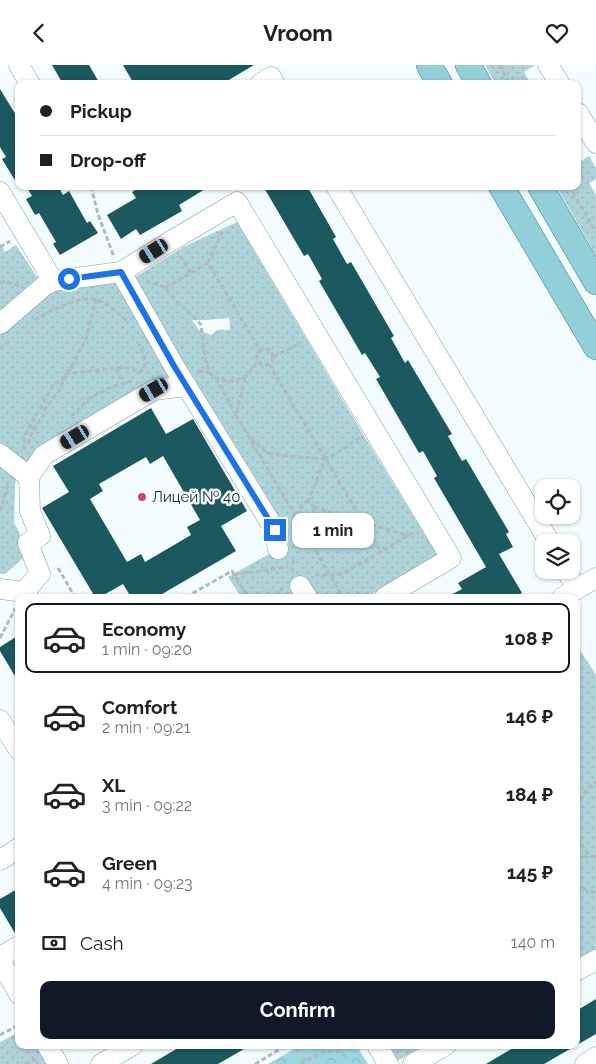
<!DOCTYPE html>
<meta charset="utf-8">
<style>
body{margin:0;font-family:Raleway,sans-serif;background:#f2f2f2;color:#202124;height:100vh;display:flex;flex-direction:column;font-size:19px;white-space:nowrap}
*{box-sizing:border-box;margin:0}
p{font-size:16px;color:#757577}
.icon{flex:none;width:28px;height:28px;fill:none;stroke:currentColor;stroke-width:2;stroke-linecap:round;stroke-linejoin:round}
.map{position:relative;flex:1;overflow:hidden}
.details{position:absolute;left:15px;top:529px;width:565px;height:455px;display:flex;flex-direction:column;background:#fff;border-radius:10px;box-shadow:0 1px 4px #0004}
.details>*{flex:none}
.hud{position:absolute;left:15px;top:15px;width:566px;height:110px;border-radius:10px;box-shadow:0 1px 4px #0004;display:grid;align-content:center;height:110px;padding:0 25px;background:#fff}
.fabs{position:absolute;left:535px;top:414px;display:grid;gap:10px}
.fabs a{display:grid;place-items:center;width:45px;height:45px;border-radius:10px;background:#fff;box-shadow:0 1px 4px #0004;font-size:25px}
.end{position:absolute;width:22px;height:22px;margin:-11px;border:6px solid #1a73e8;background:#fff;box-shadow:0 0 0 2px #fff}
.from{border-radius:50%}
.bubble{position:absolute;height:35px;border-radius:10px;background:#fff;box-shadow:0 1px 4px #0004;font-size:16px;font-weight:700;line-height:35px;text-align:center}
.car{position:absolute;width:15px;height:30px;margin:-15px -8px;border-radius:6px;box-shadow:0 0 4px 1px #0007;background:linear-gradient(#222 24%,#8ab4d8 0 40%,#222 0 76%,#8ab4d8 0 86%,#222 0)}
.hud b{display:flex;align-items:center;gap:18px;height:48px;font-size:19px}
.hud b+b{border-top:1px solid #e0e0e0}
.hud i{width:12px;height:12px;background:#202124}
ul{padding:9px 0 0;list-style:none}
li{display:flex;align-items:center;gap:15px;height:70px;margin:0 10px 8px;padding:0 15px;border:2px solid transparent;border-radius:10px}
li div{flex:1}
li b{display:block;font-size:19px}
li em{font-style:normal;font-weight:700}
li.selected{border-color:#111827}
li>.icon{width:45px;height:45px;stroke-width:1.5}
.pay{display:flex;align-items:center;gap:12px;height:55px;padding:0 25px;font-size:19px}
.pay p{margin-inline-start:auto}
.button{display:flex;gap:10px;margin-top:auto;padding:10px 25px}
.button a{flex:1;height:58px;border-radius:10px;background:#111827;color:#fff;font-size:20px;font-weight:700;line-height:58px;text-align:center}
header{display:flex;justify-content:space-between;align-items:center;height:65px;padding:0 25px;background:#fff;font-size:22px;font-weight:700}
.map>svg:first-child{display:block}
.green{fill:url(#green-dots);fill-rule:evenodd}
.forest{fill:url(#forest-crowns)}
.building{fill:#1b5860;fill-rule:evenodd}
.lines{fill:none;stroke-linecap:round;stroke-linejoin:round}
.minor-casing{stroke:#879da0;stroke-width:21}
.major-casing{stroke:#3a808c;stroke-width:26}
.path{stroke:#b1babc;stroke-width:3;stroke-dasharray:5 2.5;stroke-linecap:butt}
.minor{stroke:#fff;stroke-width:20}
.major{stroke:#91d0d9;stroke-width:25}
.route{stroke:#1a73e8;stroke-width:6}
.poi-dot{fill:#cd447d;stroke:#f3fcfe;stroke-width:2}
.labels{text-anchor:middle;stroke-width:5;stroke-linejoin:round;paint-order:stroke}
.poi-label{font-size:15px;fill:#1f282a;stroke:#f3fcfe;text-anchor:start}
</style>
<header><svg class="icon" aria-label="back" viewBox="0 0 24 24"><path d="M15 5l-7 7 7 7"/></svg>Vroom<svg class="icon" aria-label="heart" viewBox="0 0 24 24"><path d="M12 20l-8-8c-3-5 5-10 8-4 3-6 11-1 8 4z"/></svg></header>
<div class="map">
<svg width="596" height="999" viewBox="0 0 596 999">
<defs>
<pattern id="green-dots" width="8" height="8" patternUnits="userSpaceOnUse" patternTransform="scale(1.25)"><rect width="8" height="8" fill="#aed4da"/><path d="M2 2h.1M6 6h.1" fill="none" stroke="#95b6bb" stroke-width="1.8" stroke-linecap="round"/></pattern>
<pattern id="forest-crowns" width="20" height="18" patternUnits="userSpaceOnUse" patternTransform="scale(1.25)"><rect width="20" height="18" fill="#9cd7e1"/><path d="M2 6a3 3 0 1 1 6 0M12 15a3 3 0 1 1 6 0" fill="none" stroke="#86b9c1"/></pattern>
</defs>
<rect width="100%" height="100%" fill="#f3fcfe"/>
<g class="green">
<polygon points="485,0 535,0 524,7 531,19 496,19"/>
<polygon points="589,91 596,103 596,114 589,118 596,130 596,190 556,121 578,121 578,98"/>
<path d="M237,157L366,374L438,491L367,532H241L228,512L278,484L288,477L174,293L130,215L185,181ZM229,253C232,271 228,263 218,265C215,266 213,269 211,270L199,265L192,255H206Z"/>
<polygon points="0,178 5,187 16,180 39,215 0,249"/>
<polygon points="114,214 170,311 41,385 30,400 3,381 0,377 0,270 56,221"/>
<polygon points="0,394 18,408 15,419 14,457 29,488 5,509 0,509"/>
<polygon points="576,579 596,610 596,887 576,898"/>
<polygon points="19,967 19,980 39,980 50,999 0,999 0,977"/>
<polygon points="383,980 426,980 393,998"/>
</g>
<polygon class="forest" points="301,980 356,980 368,999 268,999"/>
<g class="building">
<polygon points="52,0 89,0 100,19 63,19"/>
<polygon points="123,0 254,0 222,19 134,19"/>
<polygon points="0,24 19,55 19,122 2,94 6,92 0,82"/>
<polygon points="26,121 58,121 63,130 69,126 87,158 90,156 98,168 60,190 53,179 56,177 39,148 35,150 26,134 32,131"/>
<polygon points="142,121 210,121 179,140 182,146 140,170 136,164 121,174 107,150 136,133 132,127"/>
<polygon points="263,121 307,121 336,172 333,174 347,199 351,197 394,271 391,273 405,298 408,295 452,369 448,371 462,396 466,394 509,467 506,469 513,482 499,489 522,528 515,532 447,532 462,524 458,518 486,502 434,413 437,411 423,386 419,388 376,314 380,312 365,288 362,290 319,216 322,214 308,189 304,191"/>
<path d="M151,343L166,369L193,354L247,446L221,461L236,486L157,532H131L123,519L100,532H95L42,443L69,427L53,401ZM163,391L200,455L187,462L191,470L145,497L141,489L127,497L90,434L103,426L99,419L146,392L150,399Z"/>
<polygon points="19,570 19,618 0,586 0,582"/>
<polygon points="19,823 19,869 16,870 0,843 0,834"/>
<polygon points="596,934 596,969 544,999 486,999 518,980 576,980 576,946"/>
<polygon points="183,980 251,980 218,999 151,999"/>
</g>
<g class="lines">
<g class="minor-casing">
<g id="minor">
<polyline points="19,0 30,19"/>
<polyline points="548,0 560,19"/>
<polyline points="260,19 271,12 275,19"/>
<polyline points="578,48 596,78"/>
<polyline points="336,121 550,478"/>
<polyline points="0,127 53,216 121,207 171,176 237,137 451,493 385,532"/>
<polyline points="121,207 174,301 275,465 278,484"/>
<polyline points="0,259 44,221 53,216"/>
<polyline points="0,389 29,412"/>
<polyline points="566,505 577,524"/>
<polyline points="300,521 307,532"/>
<polyline points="0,524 24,527 28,532"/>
<polyline points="24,527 40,509 28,478 40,471 30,446 29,412 44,390 154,325 187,321"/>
<polyline points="563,532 596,513"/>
<polyline points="0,655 19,685"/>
<polyline points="0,795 19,783"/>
<polyline points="0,892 19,881"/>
<polyline points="0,896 19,929"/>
<polyline points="576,906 596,895"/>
<polyline points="47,980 58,999"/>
<polyline points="377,980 388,999"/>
<polyline points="101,999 133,980"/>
<polyline points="413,999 446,980"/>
<polyline points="585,999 596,992"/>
</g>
</g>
<g class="major-casing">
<g id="major">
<polyline points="429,0 440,19"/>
<polyline points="468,0 479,19"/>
<polyline points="501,121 596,282"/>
<polyline points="540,121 596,217"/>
</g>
</g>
<g class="path">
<polyline points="499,0 510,19"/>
<polyline points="91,121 98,149 114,192"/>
<polyline points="569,121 596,167"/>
<polyline points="0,182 10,176"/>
<polyline points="180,191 191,208"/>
<polyline points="208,198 222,167"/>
<polyline points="146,216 164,222 178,238 197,255 201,260 205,294 210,308 216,313 230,317 245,312 254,302 257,295"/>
<polyline points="0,217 9,217 19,221"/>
<polyline points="165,223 208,198 260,285"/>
<path d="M35,255C46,247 82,231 94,234C106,237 118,248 127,256"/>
<circle cx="265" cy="292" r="8"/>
<polyline points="0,284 9,276"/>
<polyline points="273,292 301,278"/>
<polyline points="269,299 381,487"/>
<polyline points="117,303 121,318"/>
<polyline points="198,306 210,308"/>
<polyline points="65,309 125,302 140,307 145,302 144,291 139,279"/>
<polyline points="216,313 236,350 245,313"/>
<polyline points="236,350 343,532"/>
<path d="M71,351C77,347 81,341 86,336C99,327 117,319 132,316"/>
<polyline points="251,374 267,388 277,390 325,394"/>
<polyline points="28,379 32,367 44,350 45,344 60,325 62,319 86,274 96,234"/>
<polyline points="24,385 24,372 26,368 53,320 63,314 70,301"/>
<circle cx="307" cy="444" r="7"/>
<polyline points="308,437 325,394 345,383 360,372"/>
<polyline points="314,442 409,471"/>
<polyline points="0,446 4,435 8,417"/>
<polyline points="297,480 300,461"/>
<polyline points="58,503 75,532"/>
<polyline points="292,507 294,493"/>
<polyline points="234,510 239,508 247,508 288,502"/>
<polyline points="315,510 337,510 344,508 414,467"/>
<polyline points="186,532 232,506 248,532"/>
<polyline points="276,532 282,523"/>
<polyline points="0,573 15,544"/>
<polyline points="576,742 587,724 596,717"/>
<path d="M576,757C578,762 577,768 579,774C581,782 586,786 590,792"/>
<polyline points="576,793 596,791"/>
<polyline points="576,822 596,828"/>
<polyline points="0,970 19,960"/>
<polyline points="25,999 36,994"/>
<polyline points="255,999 287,980"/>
<path d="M301,999C310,993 329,982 339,987C341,987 345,991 346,992"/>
</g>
<use href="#minor" class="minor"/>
<use href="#major" class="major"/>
</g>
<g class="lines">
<polyline class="route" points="69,214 121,207 174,301 275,465"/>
</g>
<circle class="poi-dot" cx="142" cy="432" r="5"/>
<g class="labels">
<g class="poi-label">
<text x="152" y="437">Лицей № 40</text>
</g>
</g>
</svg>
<div class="fabs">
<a><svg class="icon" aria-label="locate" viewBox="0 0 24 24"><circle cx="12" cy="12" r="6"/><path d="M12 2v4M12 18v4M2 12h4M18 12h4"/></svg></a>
<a><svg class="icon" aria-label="layers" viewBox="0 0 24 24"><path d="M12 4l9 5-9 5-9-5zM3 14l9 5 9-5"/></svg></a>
</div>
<i class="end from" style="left:69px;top:214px"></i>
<i class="end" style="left:275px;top:465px"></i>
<div class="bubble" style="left:292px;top:448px;width:82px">1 min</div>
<i class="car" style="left:154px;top:186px;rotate:238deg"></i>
<i class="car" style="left:154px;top:325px;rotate:240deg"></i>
<i class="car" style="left:75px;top:372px;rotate:239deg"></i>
<div class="hud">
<b><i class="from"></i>Pickup</b>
<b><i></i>Drop-off</b>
</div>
<section class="details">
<ul>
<li class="selected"><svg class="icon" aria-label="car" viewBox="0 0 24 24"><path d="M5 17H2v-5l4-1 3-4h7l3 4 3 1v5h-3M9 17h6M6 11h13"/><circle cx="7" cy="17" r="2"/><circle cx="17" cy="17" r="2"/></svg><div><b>Economy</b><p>1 min · 09:20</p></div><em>108 ₽</em></li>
<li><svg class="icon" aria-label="car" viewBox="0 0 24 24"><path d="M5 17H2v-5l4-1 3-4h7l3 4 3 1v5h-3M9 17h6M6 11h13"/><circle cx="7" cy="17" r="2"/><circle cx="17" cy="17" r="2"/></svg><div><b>Comfort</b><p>2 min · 09:21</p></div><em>146 ₽</em></li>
<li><svg class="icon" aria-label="car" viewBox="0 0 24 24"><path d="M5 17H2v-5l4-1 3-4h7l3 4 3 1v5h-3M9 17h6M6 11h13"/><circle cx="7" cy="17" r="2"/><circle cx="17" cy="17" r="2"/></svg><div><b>XL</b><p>3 min · 09:22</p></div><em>184 ₽</em></li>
<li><svg class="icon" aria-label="car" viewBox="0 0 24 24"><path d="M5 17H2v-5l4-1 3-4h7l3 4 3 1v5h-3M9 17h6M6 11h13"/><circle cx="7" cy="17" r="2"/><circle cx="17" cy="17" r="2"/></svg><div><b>Green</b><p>4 min · 09:23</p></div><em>145 ₽</em></li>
</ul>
<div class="pay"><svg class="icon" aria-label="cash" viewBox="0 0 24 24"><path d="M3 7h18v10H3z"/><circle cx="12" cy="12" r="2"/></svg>Cash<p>140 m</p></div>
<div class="button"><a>Confirm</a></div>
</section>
</div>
